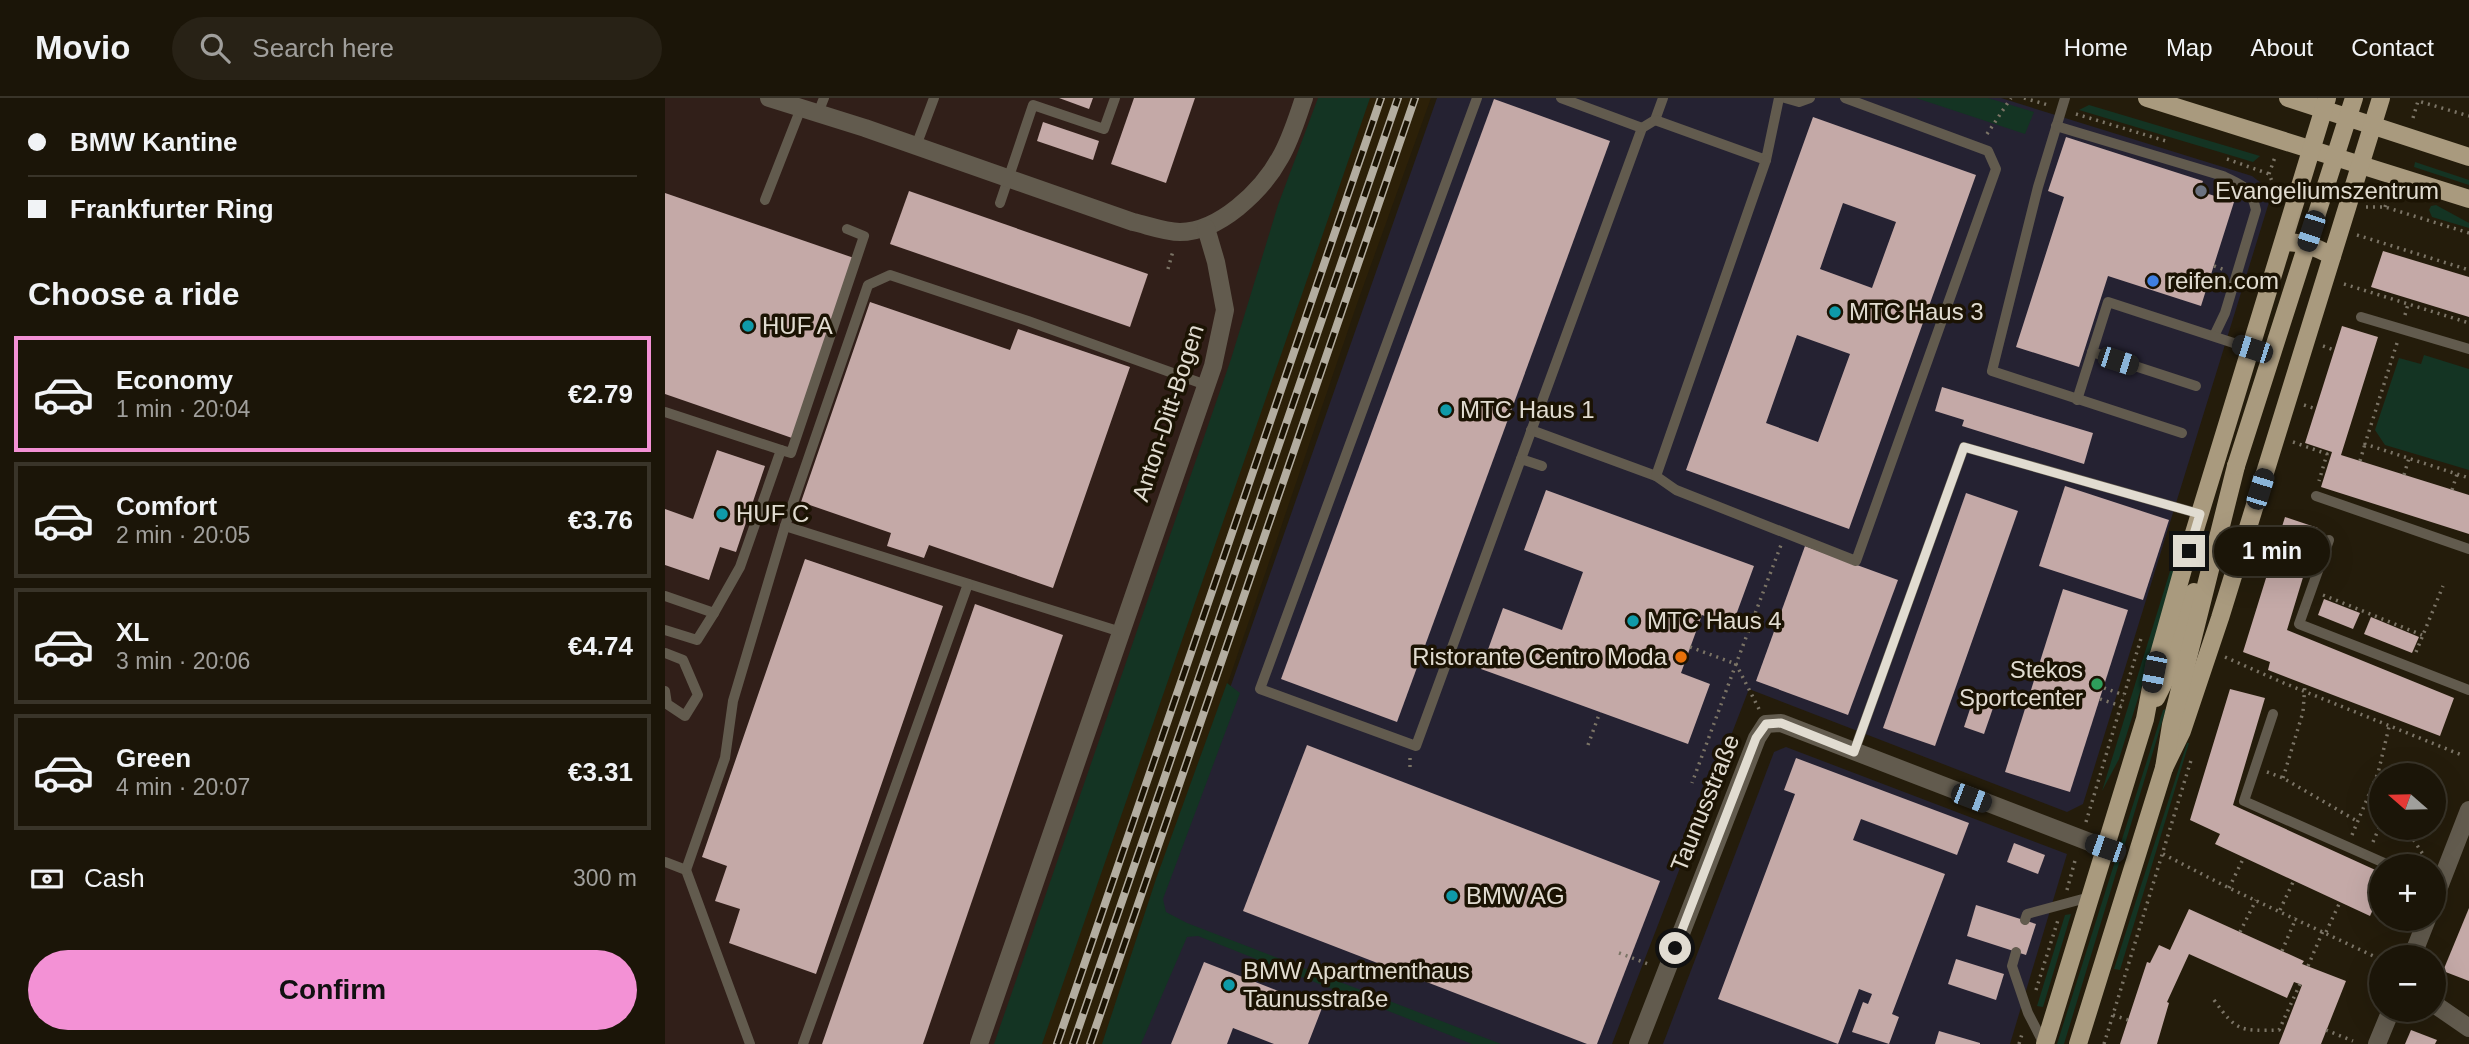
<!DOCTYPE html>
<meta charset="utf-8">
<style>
body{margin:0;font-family:Helvetica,sans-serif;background:#282216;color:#f1f3f6;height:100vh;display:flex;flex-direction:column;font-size:26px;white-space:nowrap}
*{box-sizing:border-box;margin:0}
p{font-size:23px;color:#a09f9c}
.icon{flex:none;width:38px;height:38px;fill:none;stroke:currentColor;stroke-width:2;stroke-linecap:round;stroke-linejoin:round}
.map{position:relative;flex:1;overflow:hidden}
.panel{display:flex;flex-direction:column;background:#1b1508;width:665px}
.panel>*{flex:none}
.top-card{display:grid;align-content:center;height:154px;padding:0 28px;background:#1b1508}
.needle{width:46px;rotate:290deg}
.tools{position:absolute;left:1704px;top:665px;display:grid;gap:14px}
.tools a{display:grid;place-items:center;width:77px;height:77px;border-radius:50%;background:#1b1508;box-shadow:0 7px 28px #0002,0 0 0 2px #393429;font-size:35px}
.end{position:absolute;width:32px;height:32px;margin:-16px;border:9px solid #e1dcd1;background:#111;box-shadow:0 0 0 4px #111}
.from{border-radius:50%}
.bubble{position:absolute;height:49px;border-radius:24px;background:#1b1508;box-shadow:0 7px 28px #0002,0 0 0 2px #393429;font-size:23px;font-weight:600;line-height:49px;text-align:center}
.car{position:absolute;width:21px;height:42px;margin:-21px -10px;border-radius:9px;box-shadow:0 0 5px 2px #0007;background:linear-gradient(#222 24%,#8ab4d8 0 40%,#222 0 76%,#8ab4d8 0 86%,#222 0)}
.top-card b{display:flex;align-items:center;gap:24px;height:66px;font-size:26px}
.top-card b+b{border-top:2px solid #393429}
.top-card i{width:18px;height:18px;background:#f1f3f6}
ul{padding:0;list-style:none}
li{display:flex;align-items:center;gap:21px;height:116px;margin:0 14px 10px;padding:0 14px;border:4px solid #393429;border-radius:0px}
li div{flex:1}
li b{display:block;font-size:26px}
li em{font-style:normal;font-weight:600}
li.current{border-color:#f391d5}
li>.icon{width:63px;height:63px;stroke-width:1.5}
h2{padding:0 28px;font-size:32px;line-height:84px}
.pay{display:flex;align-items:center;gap:18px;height:77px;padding:0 28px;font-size:26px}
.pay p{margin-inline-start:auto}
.primary-button{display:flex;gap:14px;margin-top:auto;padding:14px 28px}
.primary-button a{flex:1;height:80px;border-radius:42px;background:#f391d5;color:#111;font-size:28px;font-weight:600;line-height:80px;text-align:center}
header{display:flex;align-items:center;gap:42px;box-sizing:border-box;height:98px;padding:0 35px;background:#1b1508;border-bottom:2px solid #393429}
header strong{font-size:33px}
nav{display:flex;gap:38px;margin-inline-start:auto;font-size:24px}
.search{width:490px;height:63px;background:#282216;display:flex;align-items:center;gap:18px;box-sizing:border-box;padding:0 24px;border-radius:38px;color:#a09f9c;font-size:26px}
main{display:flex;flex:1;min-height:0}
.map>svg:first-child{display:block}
.commercial{fill:#252232}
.industrial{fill:#311f19}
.built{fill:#2c2008}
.green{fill:#143423}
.building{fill:#c4a9a7;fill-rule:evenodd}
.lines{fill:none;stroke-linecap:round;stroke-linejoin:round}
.path{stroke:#7b7466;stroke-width:3.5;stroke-dasharray:2 5;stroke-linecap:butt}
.lane{stroke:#625b4e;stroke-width:10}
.street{stroke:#625b4e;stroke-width:18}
.primary{stroke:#a99a7e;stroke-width:18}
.rail-casing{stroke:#b3ada0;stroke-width:8}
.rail{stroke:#1b1303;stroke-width:5;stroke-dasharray:16;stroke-linecap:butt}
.primary-bridge{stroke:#a99a7e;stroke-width:18}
.route{stroke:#e1dcd1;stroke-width:9}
.worship-dot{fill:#6b7280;stroke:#1b1303;stroke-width:2.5}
.shop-dot{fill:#3f7fe0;stroke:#1b1303;stroke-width:2.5}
.culture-dot{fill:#0f9aa8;stroke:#1b1303;stroke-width:2.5}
.food-dot{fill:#e8710a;stroke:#1b1303;stroke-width:2.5}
.leisure-dot{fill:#2e9e5b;stroke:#1b1303;stroke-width:2.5}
.labels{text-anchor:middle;stroke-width:7;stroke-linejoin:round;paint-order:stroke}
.poi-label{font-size:24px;fill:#e1dcd1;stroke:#1b1303;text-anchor:start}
.street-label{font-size:24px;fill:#e1dcd1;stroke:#1b1303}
</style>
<header>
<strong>Movio</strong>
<div class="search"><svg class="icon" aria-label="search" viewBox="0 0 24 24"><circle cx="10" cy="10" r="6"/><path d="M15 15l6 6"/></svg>Search here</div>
<nav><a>Home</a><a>Map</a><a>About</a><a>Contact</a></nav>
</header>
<main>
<section class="panel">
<div class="top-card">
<b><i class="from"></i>BMW Kantine</b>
<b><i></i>Frankfurter Ring</b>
</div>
<h2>Choose a ride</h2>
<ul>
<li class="current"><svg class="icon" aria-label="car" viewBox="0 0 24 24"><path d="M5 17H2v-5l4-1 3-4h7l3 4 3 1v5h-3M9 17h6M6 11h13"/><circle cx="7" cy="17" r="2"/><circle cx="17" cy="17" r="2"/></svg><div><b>Economy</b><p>1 min · 20:04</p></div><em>€2.79</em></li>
<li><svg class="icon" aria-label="car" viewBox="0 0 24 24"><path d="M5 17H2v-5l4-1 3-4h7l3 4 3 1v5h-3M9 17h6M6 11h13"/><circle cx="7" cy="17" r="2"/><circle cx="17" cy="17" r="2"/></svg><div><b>Comfort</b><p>2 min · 20:05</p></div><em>€3.76</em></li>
<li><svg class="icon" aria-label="car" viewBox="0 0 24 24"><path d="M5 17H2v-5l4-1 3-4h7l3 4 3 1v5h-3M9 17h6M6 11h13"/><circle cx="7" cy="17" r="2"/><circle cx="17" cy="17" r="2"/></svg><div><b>XL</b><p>3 min · 20:06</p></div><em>€4.74</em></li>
<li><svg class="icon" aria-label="car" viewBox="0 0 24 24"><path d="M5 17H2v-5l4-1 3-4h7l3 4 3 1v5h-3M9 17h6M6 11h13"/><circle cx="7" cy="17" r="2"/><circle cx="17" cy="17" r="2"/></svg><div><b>Green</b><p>4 min · 20:07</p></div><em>€3.31</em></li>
</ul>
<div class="pay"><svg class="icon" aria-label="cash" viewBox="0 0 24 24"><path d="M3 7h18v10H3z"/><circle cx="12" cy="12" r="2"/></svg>Cash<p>300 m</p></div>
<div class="primary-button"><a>Confirm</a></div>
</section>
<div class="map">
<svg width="1804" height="946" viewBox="0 0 1804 946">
<rect width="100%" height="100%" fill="#241c0b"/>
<g class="commercial">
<polygon points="772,0 1336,0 1587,78 1600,88 1605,101 1418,706 1402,714 1084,591 947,946 446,946 565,590"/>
<polygon points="1121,649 1402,756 1345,946 998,946 1109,654"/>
</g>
<polygon class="industrial" points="0,0 667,0 343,946 0,946"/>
<polygon class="built" points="667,0 766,0 693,203 440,946 343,946"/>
<g class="green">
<polygon points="653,0 705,0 377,946 329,946 566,261 613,107"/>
<polygon points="1251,0 1323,0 1369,14 1360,36"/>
<polygon points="1424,7 1595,58 1588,64 1414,12"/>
<polygon points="1750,64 1804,82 1804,87 1749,69"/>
<polygon points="1771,107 1804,125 1804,130 1767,119 1764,112 1766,108"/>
<polygon points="1759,257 1804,271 1804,372 1720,347 1710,332 1734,260 1756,266"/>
<polygon points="1510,457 1513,460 1484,565 1454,661 1437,693"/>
<polygon points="562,585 575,595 498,801 501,814 522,825 836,946 807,946 533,838 522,839 476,946 437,946 491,781"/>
<polygon points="1501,611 1399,946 1392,946 1498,612"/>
<polygon points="1522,645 1524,645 1455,872 1449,871"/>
<polygon points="1406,816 1378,909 1372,908 1400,817"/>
</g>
<g class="building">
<polygon points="394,0 428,0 424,11"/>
<polygon points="469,0 530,0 501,85 446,66"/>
<polygon points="829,1 945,43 732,624 616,581"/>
<path d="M1148,19L1311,77L1184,431L1021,372ZM1178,105L1231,124L1207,190L1155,171ZM1132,237L1185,256L1153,344L1101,325Z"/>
<polygon points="378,24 434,43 428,62 372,43"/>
<polygon points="1401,39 1538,83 1534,93 1569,104 1536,208 1443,178 1414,269 1351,249 1399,99 1383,93"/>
<polygon points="244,93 483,176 465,229 225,146"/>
<polygon points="0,95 189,160 127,340 0,296"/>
<polygon points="1718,153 1804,179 1804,219 1706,189"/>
<polygon points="205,204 345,252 353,231 465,269 388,490 264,447 259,460 222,448 226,435 136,404"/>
<polygon points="1677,228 1713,239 1676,357 1804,397 1804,436 1656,389 1667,354 1640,345"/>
<polygon points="1277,289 1428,335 1419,366 1297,328 1299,322 1270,313"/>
<polygon points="52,352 100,368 71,454 55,449 44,482 0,467 0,411 28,421"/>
<polygon points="1400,388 1504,422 1478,502 1374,468"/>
<polygon points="881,392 1089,468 1067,528 1037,517 1016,575 1045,586 1023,646 816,571 838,510 897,532 918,474 859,452"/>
<polygon points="1301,395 1353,413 1270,648 1218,630"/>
<polygon points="1620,419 1653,430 1622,532 1789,600 1775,638 1603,572 1605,564 1578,554"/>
<polygon points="1140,448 1233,482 1183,617 1091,583"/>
<polygon points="140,461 278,508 151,876 64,845 75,811 50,803 62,768 37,759"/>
<polygon points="1398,491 1463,512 1405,694 1340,674"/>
<polygon points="1659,501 1695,515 1688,531 1653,517"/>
<polygon points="310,506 398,537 258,946 157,946"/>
<polygon points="1706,519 1754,539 1747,555 1699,536"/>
<polygon points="1565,591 1600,600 1568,707 1717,775 1717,792 1705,818 1550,746 1555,736 1525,722"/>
<polygon points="1308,602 1328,610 1319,636 1299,629"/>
<polygon points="642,647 995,783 932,946 922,946 578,813"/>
<polygon points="1131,660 1304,725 1292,757 1196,721 1188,742 1280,776 1227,916 1234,919 1224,946 1187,934 1198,904 1203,906 1207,896 1194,891 1173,946 1053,901 1130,696 1119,692"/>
<polygon points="1349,745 1380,757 1373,776 1342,764"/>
<polygon points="1311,807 1371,826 1361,857 1302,838"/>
<polygon points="1804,810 1804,883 1778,873"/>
<polygon points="1524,811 1639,863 1637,866 1681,883 1656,946 1614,946 1637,887 1629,884 1622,900 1524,856 1502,904 1504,905 1492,946 1455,946 1482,864 1485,865 1494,847 1505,852"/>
<polygon points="1291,861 1339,876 1331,902 1283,886"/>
<polygon points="539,864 657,910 643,946 609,946 568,930 562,946 506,946"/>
<polygon points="1746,932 1772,942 1770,946 1740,946"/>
<polygon points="1274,933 1315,945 1315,946 1270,946"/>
</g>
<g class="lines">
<g class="path">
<polyline points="1359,0 1383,7"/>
<polyline points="1411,16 1501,43"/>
<polyline points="1748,20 1753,3 1804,18"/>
<polyline points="1322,36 1346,0"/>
<polyline points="1562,61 1604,76 1612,95"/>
<polyline points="1604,76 1610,59"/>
<polyline points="1701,109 1720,109 1804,135"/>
<polyline points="1720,109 1725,94"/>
<polyline points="1692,137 1804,172"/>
<polyline points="1549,168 1560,172"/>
<polyline points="503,171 508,153"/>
<polyline points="1679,186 1804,225"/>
<polyline points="1740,217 1743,206"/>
<polyline points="1732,245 1700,346 1804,380"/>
<polyline points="1658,248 1669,252"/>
<polyline points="1639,307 1651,311"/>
<polyline points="1628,344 1662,356 1654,383"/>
<polyline points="1695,363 1700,346"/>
<polyline points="1739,377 1744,360"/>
<polyline points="1787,392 1792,376"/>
<polyline points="1658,497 1757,537"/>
<polyline points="1025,549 1071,566 1027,685"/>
<polyline points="1751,554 1778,488"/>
<polyline points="1560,559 1621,586 1799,658"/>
<polyline points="1439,590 1459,597"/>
<polyline points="1435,601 1456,608"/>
<polyline points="1094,611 1071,566 1116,447"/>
<polyline points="923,647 935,614"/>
<polyline points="745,660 745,671"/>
<polyline points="1602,674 1618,680 1692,723"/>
<polyline points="1618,680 1638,614 1640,586"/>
<polyline points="1421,724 1477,537"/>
<polyline points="1741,730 1759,758"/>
<polyline points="1687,737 1713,675 1724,629"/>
<polyline points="1708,744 1717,723"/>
<polyline points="1498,756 1564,790 1717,862"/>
<polyline points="1564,790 1579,759"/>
<polyline points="1402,792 1411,759"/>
<polyline points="1615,812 1629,782"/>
<polyline points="1575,834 1591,802"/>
<polyline points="1661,834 1675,804"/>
<polyline points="1617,853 1631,820"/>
<polyline points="954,855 986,867"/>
<polyline points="1643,868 1658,833"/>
<polyline points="1371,892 1393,822"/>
<path d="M1549,902C1572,934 1575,933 1614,932L1635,886"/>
<polyline points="1448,917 1463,922"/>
<polyline points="1661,932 1688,943"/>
<polyline points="1354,946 1357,936"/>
<polyline points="1439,946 1527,659"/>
</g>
<g class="lane">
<polyline points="812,0 595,591 751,648 977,30 990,22 998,0"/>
<polyline points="896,0 977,30"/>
<polyline points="1120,0 1134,4 1145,0"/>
<polyline points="1400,0 1373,89 1327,273 1517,335"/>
<polyline points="153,15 159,0"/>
<polyline points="990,22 1101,62 1114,0"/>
<path d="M1391,28L1558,78C1578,88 1586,89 1591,112L1560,215L1549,238"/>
<polyline points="251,48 269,0"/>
<polyline points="100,102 136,10"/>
<polyline points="335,105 368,7 439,31 450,0"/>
<polyline points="1696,219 1804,251"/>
<polyline points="1427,254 1531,288"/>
<polyline points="1412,302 1443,204 1587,251"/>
<polyline points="0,314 116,352 75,469 49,515 0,498"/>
<polyline points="866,332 991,378 1011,392 1191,463 1331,71 1323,53 1180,0"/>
<polyline points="116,352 126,355 199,138 182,131"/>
<polyline points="856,361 877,368"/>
<polyline points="991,378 1101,62"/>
<polyline points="1651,398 1804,451"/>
<polyline points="120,428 456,534"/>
<polyline points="1664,442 1634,526 1804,592"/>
<polyline points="0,532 32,542 49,515"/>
<polyline points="0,555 18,562 33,597 20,618 2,606 0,593"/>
<polyline points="1608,616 1579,703 1726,768"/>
<polyline points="1189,654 1299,349 1535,416"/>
<polyline points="0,764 21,772 85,946"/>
<polyline points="21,772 60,660 68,603 120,428 203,187 225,177 363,223 541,287"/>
<polyline points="1360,822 1362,816 1425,799"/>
<polyline points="1351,854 1347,868 1363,915 1379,946"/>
<polyline points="138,946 303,486"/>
</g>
<g class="street">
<path d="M104,0L200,30L468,124C482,127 500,134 515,134C554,134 597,93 615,60C626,41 632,20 639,0"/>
<polyline points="1769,802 1804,712"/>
<polyline points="1747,859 1762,821"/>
<polyline points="1769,906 1804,930"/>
<polyline points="314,946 548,268 560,212 551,164 541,130"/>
<polyline points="973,946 1092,640 1101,626 1116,625 1440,750"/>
<polyline points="1712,946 1726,912"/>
</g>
<g class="primary">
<polyline points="1482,0 1804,101"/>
<polyline points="1623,0 1804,59"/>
<path d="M1619,144C1638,144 1651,149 1667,158"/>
<polyline points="1491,600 1499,584 1529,494"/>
<polyline points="1499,670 1517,633 1555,520 1716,0"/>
<polyline points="1380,946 1480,621 1489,574 1518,471 1662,0"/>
<polyline points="1413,946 1499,670 1506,627 1571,368"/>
</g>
<g class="rail-casing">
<g id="rail">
<polyline points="392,946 716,0"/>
<polyline points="408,946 733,0"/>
<polyline points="425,946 750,0"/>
</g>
</g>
<use href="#rail" class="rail"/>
<polyline class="primary-bridge" points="1571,368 1689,0"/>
</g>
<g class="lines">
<polyline class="route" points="1010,850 1091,640 1101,626 1116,625 1189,654 1299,349 1535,416 1524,453"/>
</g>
<circle class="worship-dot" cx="1536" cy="93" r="7"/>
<circle class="shop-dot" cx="1488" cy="183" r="7"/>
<g class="culture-dot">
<circle cx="1170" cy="214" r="7"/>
<circle cx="83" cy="228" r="7"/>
<circle cx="781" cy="312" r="7"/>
<circle cx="57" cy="416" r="7"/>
<circle cx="968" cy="523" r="7"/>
<circle cx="787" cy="798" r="7"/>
<circle cx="564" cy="887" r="7"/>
</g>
<circle class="food-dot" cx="1016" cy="559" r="7"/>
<circle class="leisure-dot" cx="1432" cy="586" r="7"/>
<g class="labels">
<g class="poi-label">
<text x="1550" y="101">Evangeliumszentrum</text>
<text x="1502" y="191">reifen.com</text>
<text x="1184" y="222">MTC Haus 3</text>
<text x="97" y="236">HUF A</text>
<text x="795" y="320">MTC Haus 1</text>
<text x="71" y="424">HUF C</text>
<text x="982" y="531">MTC Haus 4</text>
<text x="1002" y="567" text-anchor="end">Ristorante Centro Moda</text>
<text x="1418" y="580" text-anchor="end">Stekos<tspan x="1418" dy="28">Sportcenter</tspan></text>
<text x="801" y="806">BMW AG</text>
<text x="578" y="881">BMW Apartmenthaus<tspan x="578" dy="28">Taunusstraße</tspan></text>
</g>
<g class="street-label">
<text transform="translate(503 315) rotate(-72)" y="8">Anton-Ditt-Bogen</text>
<text transform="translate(1040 705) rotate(-68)" y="8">Taunusstraße</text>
</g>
</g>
</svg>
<div class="tools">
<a><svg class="needle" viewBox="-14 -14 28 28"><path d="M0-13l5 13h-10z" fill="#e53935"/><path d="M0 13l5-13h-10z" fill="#a09f9c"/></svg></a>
<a>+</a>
<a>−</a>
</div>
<i class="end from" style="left:1010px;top:850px"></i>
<i class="end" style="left:1524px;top:453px"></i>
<div class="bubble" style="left:1549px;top:429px;width:116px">1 min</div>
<i class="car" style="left:1646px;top:133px;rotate:198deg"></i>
<i class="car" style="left:1587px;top:251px;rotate:288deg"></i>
<i class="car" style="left:1453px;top:263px;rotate:108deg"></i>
<i class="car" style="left:1595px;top:391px;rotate:17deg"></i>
<i class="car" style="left:1489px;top:574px;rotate:191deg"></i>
<i class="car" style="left:1306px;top:700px;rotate:111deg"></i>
<i class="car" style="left:1440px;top:750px;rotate:289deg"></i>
</div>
</main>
